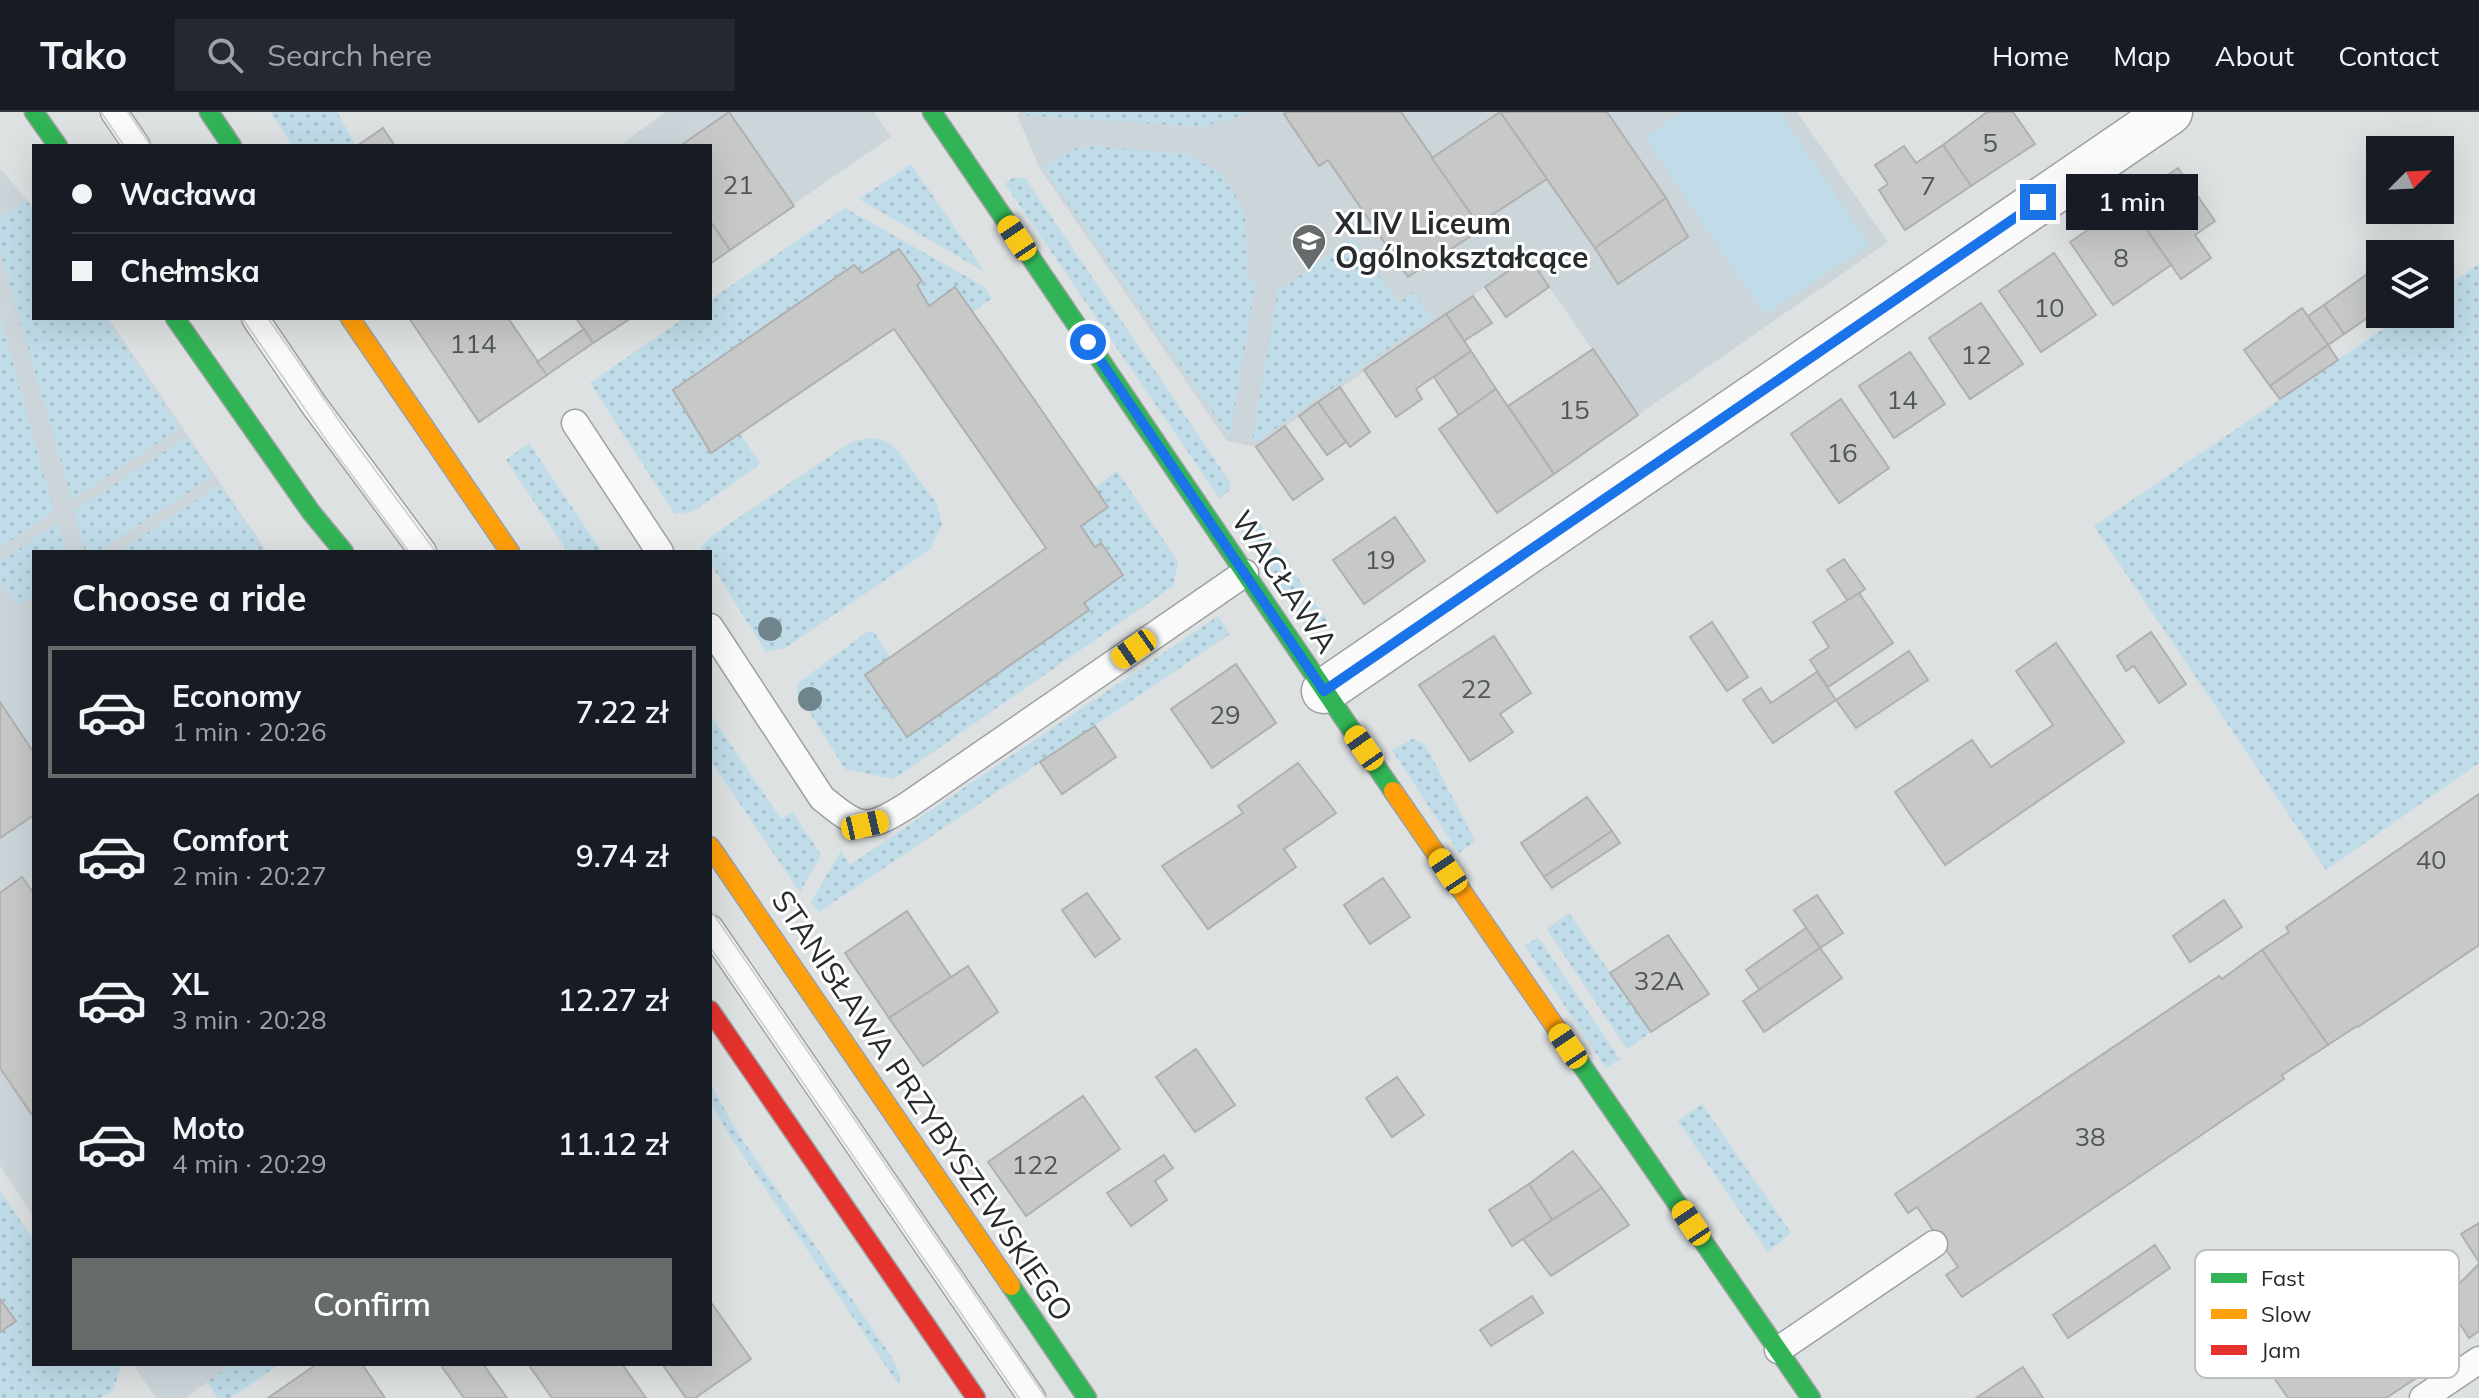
<!DOCTYPE html>
<meta charset="utf-8">
<style>
body{margin:0;font-family:Mulish,sans-serif;background:#242831;color:#f1f3f6;height:100vh;display:flex;flex-direction:column;font-size:30px;white-space:nowrap}
*{box-sizing:border-box;margin:0}
p{font-size:26px;color:#9ea1a6}
.icon{flex:none;width:44px;height:44px;fill:none;stroke:currentColor;stroke-width:2;stroke-linecap:round;stroke-linejoin:round}
.map{position:relative;flex:1;overflow:hidden}
.sheet{position:absolute;left:32px;top:438px;width:680px;height:816px;display:flex;flex-direction:column;background:#171b24;border-radius:0px;box-shadow:0 8px 32px #0002}
.sheet>*{flex:none}
.guide{position:absolute;left:32px;top:32px;width:680px;height:176px;border-radius:0px;box-shadow:0 8px 32px #0002;display:grid;align-content:center;height:176px;padding:0 40px;background:#171b24}
.needle{width:52px;rotate:66deg}
.tools{position:absolute;left:2366px;top:24px;display:grid;gap:16px}
.tools a{display:grid;place-items:center;width:88px;height:88px;border-radius:0px;background:#171b24;box-shadow:0 8px 32px #0002;font-size:40px}
.end{position:absolute;width:36px;height:36px;margin:-18px;border:10px solid #1a73e8;background:#fff;box-shadow:0 0 0 4px #fff}
.from{border-radius:50%}
.bubble{position:absolute;height:56px;border-radius:0px;background:#171b24;box-shadow:0 8px 32px #0002;font-size:26px;font-weight:600;line-height:56px;text-align:center}
.car{position:absolute;width:24px;height:48px;margin:-24px -12px;border-radius:10px;box-shadow:0 0 6px 2px #0007;background:linear-gradient(#f5c518 24%,#345 0 40%,#f5c518 0 76%,#345 0 86%,#f5c518 0)}
.guide b{display:flex;align-items:center;gap:28px;height:76px;font-size:30px}
.guide b+b{border-top:2px solid #363941}
.guide i{width:20px;height:20px;background:#f1f3f6}
ul{padding:0;list-style:none}
li{display:flex;align-items:center;gap:24px;height:132px;margin:0 16px 12px;padding:0 24px;border:4px solid transparent;border-radius:0px}
li div{flex:1}
li b{display:block;font-size:30px}
li em{font-style:normal;font-weight:600}
li.current{border-color:#676b6c}
li>.icon{width:72px;height:72px;stroke-width:1.5}
h2{padding:0 40px;font-size:36px;line-height:96px}
.action{display:flex;gap:16px;margin-top:auto;padding:16px 40px}
.action a{flex:1;height:92px;border-radius:0px;background:#676b6c;color:#fff;font-size:32px;font-weight:600;line-height:92px;text-align:center}
header{display:flex;align-items:center;gap:48px;box-sizing:border-box;height:112px;padding:0 40px;background:#171b24;border-bottom:2px solid #363941}
header strong{font-size:38px}
nav{display:flex;gap:44px;margin-inline-start:auto;font-size:28px}
.search{width:560px;height:72px;background:#242831;display:flex;align-items:center;gap:20px;box-sizing:border-box;padding:0 28px;border-radius:0px;color:#9ea1a6;font-size:30px}
.map>svg:first-child{display:block}
.built{fill:#ccd6da}
.grass{fill:url(#grass-dots)}
.garden{fill:#bfdce8}
.building{fill:#c7c8c8;stroke:#b0b0b1;stroke-width:2}
.lines{fill:none;stroke-linecap:round;stroke-linejoin:round}
.lane-casing{stroke:#9ea1a2;stroke-width:29}
.street-casing{stroke:#9ea1a2;stroke-width:47}
.fast-casing{stroke:#9ea1a2;stroke-width:21}
.slow-casing{stroke:#9ea1a2;stroke-width:21}
.jam-casing{stroke:#9ea1a2;stroke-width:21}
.lane{stroke:#fafafb;stroke-width:26}
.street{stroke:#fafafb;stroke-width:44}
.fast{stroke:#30b455;stroke-width:18}
.slow{stroke:#ff9f0a;stroke-width:18}
.jam{stroke:#e5322d;stroke-width:18}
.tram{stroke:#d2d3d4;stroke-width:2}
.tree{fill:#70848b}
.route{stroke:#1a73e8;stroke-width:10}
.labels{text-anchor:middle;stroke-width:6;stroke-linejoin:round;paint-order:stroke}
.number-label{font-size:26px;fill:#535657}
.poi-label{font-size:30px;font-weight:bold;fill:#282b2d;stroke:#fff;text-anchor:start}
.street-label{font-size:30px;fill:#282b2d;stroke:#fff}
.key{fill:#fff;stroke:#bebfc0;stroke-width:2}
.key-label{font-size:22px;fill:#282b2d}
</style>
<header>
<strong>Tako</strong>
<div class="search"><svg class="icon" aria-label="search" viewBox="0 0 24 24"><circle cx="10" cy="10" r="6"/><path d="M15 15l6 6"/></svg>Search here</div>
<nav><a>Home</a><a>Map</a><a>About</a><a>Contact</a></nav>
</header>
<div class="map">
<svg width="2479" height="1286" viewBox="0 0 2479 1286">
<defs>
<pattern id="grass-dots" width="8" height="8" patternUnits="userSpaceOnUse" patternTransform="scale(2)"><rect width="8" height="8" fill="#bfdce8"/><path d="M2 2h.1M6 6h.1" fill="none" stroke="#a4bdc7" stroke-width="1.8" stroke-linecap="round"/></pattern>
</defs>
<rect width="100%" height="100%" fill="#dde1e2"/>
<g class="built">
<polygon points="665,0 874,0 891,25 710,150 710,34 619,34"/>
<polygon points="1021,0 1797,0 1888,130 1638,303 1528,145 1256,335 1227,329 1039,55 1017,3"/>
<polygon points="0,56 34,97 34,206 108,206 267,440 34,440 34,1105 0,1054"/>
<polygon points="133,1252 233,1252 185,1286 156,1286"/>
</g>
<g class="grass">
<polygon points="270,0 337,0 356,34 293,34"/>
<polygon points="1027,0 1253,0 1202,15 1023,3"/>
<polygon points="1090,34 1188,42 1223,63 1245,99 1247,164 1256,169 1230,325 1043,55 1075,36"/>
<polygon points="911,52 985,160 859,87"/>
<polygon points="1014,65 1025,66 1230,370 1230,377 1220,387 1005,72"/>
<polygon points="27,88 34,99 34,206 106,206 180,316 72,388 0,139 0,107"/>
<polygon points="845,96 983,174 992,186 973,200 955,175 929,194 917,173 922,168 899,137 862,161 854,153 673,278 711,341 740,322 760,352 694,399 675,402 590,271 684,206 710,206 710,188"/>
<polygon points="1352,126 1399,191 1413,180 1432,206 1259,328 1252,329 1278,177 1281,172 1284,175"/>
<polygon points="2479,152 2479,651 2326,758 2094,414 2405,202 2440,202 2440,179"/>
<polygon points="0,205 54,399 0,436"/>
<polygon points="186,325 213,364 98,440 85,440 74,399"/>
<polygon points="869,326 886,329 897,338 937,392 942,413 930,437 922,443 785,536 766,540 710,451 710,440 703,440 700,436 713,423 851,330"/>
<polygon points="529,331 602,440 568,440 506,348"/>
<polygon points="1117,359 1178,450 1173,474 894,667 845,657 797,580 798,571 867,520 874,520 890,545 865,563 908,625 1089,498 1084,491 1123,463 1101,432 1095,435 1081,414 1108,395 1095,376"/>
<polygon points="220,373 265,440 118,440"/>
<polygon points="1251,406 1257,407 1328,510 1314,520 1308,515 1236,413"/>
<polygon points="58,410 67,440 34,440 34,483 18,494 0,468 0,450"/>
<polygon points="1218,504 1230,522 819,800 811,790 841,739 850,753"/>
<polygon points="710,602 781,707 792,700 821,743 800,780 710,648"/>
<polygon points="1413,627 1424,632 1428,638 1475,729 1459,741 1392,638"/>
<polygon points="1569,801 1651,920 1627,937 1547,817"/>
<polygon points="1538,825 1620,947 1606,956 1525,834"/>
<polygon points="710,971 736,1018 893,1247 900,1264 899,1273 730,1024 710,990"/>
<polygon points="1702,992 1791,1121 1768,1140 1678,1009"/>
<polygon points="0,1079 34,1128 34,1252 119,1252 121,1256 113,1278 99,1286 0,1286 0,1220 16,1209 0,1187"/>
<polygon points="233,1252 280,1252 231,1286 218,1286 207,1270"/>
</g>
<polygon class="garden" points="1682,0 1779,0 1869,132 1765,203 1645,25"/>
<g class="building">
<polygon points="729,0 794,94 730,138 710,109 710,34 680,34"/>
<polygon points="1286,0 1401,0 1482,117 1408,165 1328,48 1319,54 1284,2"/>
<polygon points="1500,0 1607,0 1666,86 1595,136"/>
<polygon points="1500,0 1547,67 1478,112 1432,46"/>
<polygon points="1987,0 2013,0 2035,32 1971,74 1943,33"/>
<polygon points="383,16 395,34 357,34"/>
<polygon points="1943,33 1971,74 1905,118 1879,78 1888,72 1875,53 1904,34 1916,51"/>
<polygon points="2178,56 2215,109 2195,123 2211,146 2181,167 2128,91"/>
<polygon points="1666,86 1688,125 1618,172 1595,136"/>
<polygon points="2128,91 2171,153 2113,193 2070,130"/>
<polygon points="710,109 730,138 710,152"/>
<polygon points="899,137 922,169 917,173 929,194 955,175 1031,283 1108,395 1081,414 1095,435 1101,431 1123,463 1084,491 1089,498 907,625 865,563 1046,436 894,217 711,341 673,278 854,153 862,161"/>
<polygon points="2054,141 2096,203 2041,240 1999,179"/>
<polygon points="1529,145 1549,175 1506,205 1485,175"/>
<polygon points="2380,153 2380,197 2344,222 2324,193"/>
<polygon points="1473,184 1492,211 1464,229 1446,202"/>
<polygon points="1981,191 2023,252 1970,287 1929,226"/>
<polygon points="2324,193 2344,222 2328,233 2308,204"/>
<polygon points="2302,196 2328,233 2270,274 2244,238"/>
<polygon points="1446,202 1471,239 1416,277 1422,287 1396,305 1364,258"/>
<polygon points="409,206 508,206 547,263 479,310"/>
<polygon points="576,206 631,206 593,231"/>
<polygon points="584,217 593,231 547,263 537,250"/>
<polygon points="2328,233 2338,248 2280,287 2270,274"/>
<polygon points="1593,237 1638,303 1554,362 1508,294"/>
<polygon points="1471,239 1496,277 1459,303 1434,265"/>
<polygon points="1910,240 1945,292 1894,326 1859,274"/>
<polygon points="1340,275 1370,320 1350,335 1318,290"/>
<polygon points="1496,277 1554,362 1497,401 1439,317"/>
<polygon points="1841,287 1889,356 1839,391 1791,322"/>
<polygon points="1318,290 1346,330 1327,343 1299,304"/>
<polygon points="1285,314 1323,367 1293,388 1256,335"/>
<polygon points="1395,405 1425,449 1364,492 1333,448"/>
<polygon points="1844,447 1865,477 1848,489 1827,458"/>
<polygon points="1859,481 1893,531 1828,575 1810,548 1829,535 1813,510"/>
<polygon points="1712,510 1748,565 1727,579 1690,525"/>
<polygon points="2151,520 2186,572 2159,591 2134,554 2126,559 2117,544"/>
<polygon points="1494,524 1531,581 1500,602 1513,620 1470,649 1419,573"/>
<polygon points="2056,531 2124,630 1945,753 1895,680 1972,628 1991,655 2053,613 2016,559"/>
<polygon points="1909,539 1928,568 1856,616 1836,588"/>
<polygon points="1236,552 1276,611 1212,656 1171,597"/>
<polygon points="1817,560 1836,588 1773,631 1743,588 1761,576 1771,591"/>
<polygon points="0,590 34,641 34,703 0,726"/>
<polygon points="1095,614 1116,645 1062,682 1040,650"/>
<polygon points="1298,651 1336,701 1284,737 1296,755 1208,817 1162,754 1243,701 1238,694"/>
<polygon points="2479,682 2479,833 2358,915 2357,914 2328,933 2262,838 2289,820 2286,815"/>
<polygon points="1587,685 1612,719 1544,765 1521,731"/>
<polygon points="1612,719 1620,731 1552,776 1544,765"/>
<polygon points="22,765 34,782 34,1006 0,956 0,781"/>
<polygon points="1383,766 1410,805 1370,832 1344,793"/>
<polygon points="1087,781 1120,827 1095,845 1062,798"/>
<polygon points="1817,783 1843,821 1820,836 1794,798"/>
<polygon points="2224,788 2242,815 2190,850 2173,824"/>
<polygon points="907,799 951,865 889,906 845,841"/>
<polygon points="1806,816 1820,836 1760,878 1746,858"/>
<polygon points="1668,823 1709,882 1651,920 1610,861"/>
<polygon points="1820,836 1842,866 1764,920 1743,889"/>
<polygon points="2262,838 2328,933 2282,963 2284,967 1962,1185 1946,1163 1958,1155 1917,1095 1908,1101 1895,1082 2219,864 2222,867"/>
<polygon points="968,854 998,900 923,954 889,906"/>
<polygon points="1196,937 1235,993 1195,1020 1156,965"/>
<polygon points="1397,965 1424,1003 1392,1025 1366,986"/>
<polygon points="1083,984 1120,1037 1026,1104 988,1050"/>
<polygon points="1573,1039 1602,1076 1552,1108 1529,1072"/>
<polygon points="1164,1043 1173,1056 1155,1069 1167,1088 1131,1114 1107,1081"/>
<polygon points="1529,1072 1552,1108 1512,1134 1489,1098"/>
<polygon points="1602,1076 1629,1113 1551,1164 1523,1127"/>
<polygon points="2479,1111 2479,1150 2461,1122"/>
<polygon points="2155,1133 2170,1156 2068,1226 2053,1203"/>
<polygon points="2479,1152 2479,1219 2469,1226 2451,1198 2455,1176"/>
<polygon points="1532,1184 1543,1201 1491,1234 1480,1218"/>
<polygon points="0,1187 16,1209 0,1220"/>
<polygon points="710,1189 751,1247 695,1286 686,1286 662,1252 710,1252"/>
<polygon points="2334,1210 2359,1248 2405,1215 2433,1255 2386,1286 2288,1286 2266,1254"/>
<polygon points="317,1252 362,1252 385,1286 268,1286"/>
<polygon points="440,1252 483,1252 507,1286 464,1286"/>
<polygon points="528,1252 622,1252 646,1286 552,1286"/>
<polygon points="2023,1255 2043,1286 1976,1286"/>
</g>
<g class="lines">
<g class="lane-casing">
<g id="lane">
<polyline points="114,0 137,34"/>
<polyline points="255,206 314,293 423,440"/>
<polyline points="575,311 660,440"/>
<path d="M710,515L822,686C860,717 865,720 908,693L1245,461"/>
<polyline points="710,816 1032,1286"/>
<polyline points="1778,1238 1934,1132"/>
<polyline points="2423,1286 2479,1248"/>
</g>
</g>
<g class="street-casing">
<polyline id="street" points="1324,579 2170,0"/>
</g>
<g class="fast-casing">
<g id="fast">
<polyline points="34,0 58,34"/>
<polyline points="209,0 232,34"/>
<polyline points="932,0 1393,679"/>
<polyline points="175,206 311,400 344,440"/>
<polyline points="1572,939 1811,1286"/>
<polyline points="1011,1174 1087,1286"/>
</g>
</g>
<g class="slow-casing">
<g id="slow">
<polyline points="350,206 510,440"/>
<polyline points="1393,679 1572,939"/>
<polyline points="710,734 1011,1174"/>
</g>
</g>
<g class="jam-casing">
<polyline id="jam" points="710,898 976,1286"/>
</g>
<use href="#lane" class="lane"/>
<use href="#street" class="street"/>
<use href="#fast" class="fast"/>
<use href="#slow" class="slow"/>
<use href="#jam" class="jam"/>
<g class="tram">
<polyline points="101,0 124,34"/>
<polyline points="128,0 151,34"/>
<polyline points="242,206 329,332 409,440"/>
<polyline points="268,206 347,320 436,440"/>
<polyline points="710,797 1046,1286"/>
<polyline points="710,835 1019,1286"/>
</g>
</g>
<g class="tree">
<circle cx="770" cy="517" r="12"/>
<circle cx="810" cy="587" r="12"/>
</g>
<g class="lines">
<polyline class="route" points="1088,230 1324,579 2038,90"/>
</g>
<defs>
<g id="school-pin" transform="scale(1.8)"><path d="M0 17L-7.5 6A9.5 9.5 0 1 1 7.5 6Z" fill="#676b6c" stroke="#fff"/><path d="M0-5L7-2L0 1L-7-2ZM-4 1L0 2.5L4 1V4Q0 6-4 4Z" fill="#fff"/></g>
</defs>
<g fill-rule="evenodd">
<use href="#school-pin" x="1309" y="129"/>
</g>
<g class="labels">
<g class="number-label">
<text x="1990" y="40">5</text>
<text x="738" y="82">21</text>
<text x="1928" y="83">7</text>
<text x="2121" y="155">8</text>
<text x="2049" y="205">10</text>
<text x="473" y="241">114</text>
<text x="1976" y="252">12</text>
<text x="1902" y="297">14</text>
<text x="1574" y="307">15</text>
<text x="1842" y="350">16</text>
<text x="1380" y="457">19</text>
<text x="1476" y="586">22</text>
<text x="1225" y="612">29</text>
<text x="2431" y="757">40</text>
<text x="1659" y="878">32A</text>
<text x="2090" y="1034">38</text>
<text x="1035" y="1062">122</text>
</g>
<g class="poi-label">
<text x="1335" y="122">XLIV Liceum<tspan x="1335" dy="34">Ogólnokształcące</tspan></text>
</g>
<g class="street-label">
<text transform="translate(1284 470) rotate(56)" y="10">WACŁAWA</text>
<text transform="translate(922 994) rotate(56)" y="10">STANISŁAWA PRZYBYSZEWSKIEGO</text>
</g>
</g>
<rect x="2195" y="1138" width="264" height="128" rx="12" class="key"/>
<rect x="2211" y="1161" width="36" height="10" fill="#30b455"/>
<rect x="2211" y="1197" width="36" height="10" fill="#ff9f0a"/>
<rect x="2211" y="1233" width="36" height="10" fill="#e5322d"/>
<g class="key-label">
<text x="2261" y="1174">Fast</text>
<text x="2261" y="1210">Slow</text>
<text x="2261" y="1246">Jam</text>
</g>
</svg>
<div class="tools">
<a><svg class="needle" viewBox="-14 -14 28 28"><path d="M0-13l5 13h-10z" fill="#e53935"/><path d="M0 13l5-13h-10z" fill="#9ea1a6"/></svg></a>
<a><svg class="icon" aria-label="layers" viewBox="0 0 24 24"><path d="M12 4l9 5-9 5-9-5zM3 14l9 5 9-5"/></svg></a>
</div>
<i class="end from" style="left:1088px;top:230px"></i>
<i class="end" style="left:2038px;top:90px"></i>
<div class="bubble" style="left:2066px;top:62px;width:132px">1 min</div>
<i class="car" style="left:1017px;top:126px;rotate:326deg"></i>
<i class="car" style="left:1134px;top:537px;rotate:235deg"></i>
<i class="car" style="left:1364px;top:636px;rotate:325deg"></i>
<i class="car" style="left:865px;top:713px;rotate:77deg"></i>
<i class="car" style="left:1448px;top:759px;rotate:326deg"></i>
<i class="car" style="left:1568px;top:934px;rotate:326deg"></i>
<i class="car" style="left:1691px;top:1111px;rotate:326deg"></i>
<div class="guide">
<b><i class="from"></i>Wacława</b>
<b><i></i>Chełmska</b>
</div>
<section class="sheet">
<h2>Choose a ride</h2>
<ul>
<li class="current"><svg class="icon" aria-label="car" viewBox="0 0 24 24"><path d="M5 17H2v-5l4-1 3-4h7l3 4 3 1v5h-3M9 17h6M6 11h13"/><circle cx="7" cy="17" r="2"/><circle cx="17" cy="17" r="2"/></svg><div><b>Economy</b><p>1 min · 20:26</p></div><em>7.22 zł</em></li>
<li><svg class="icon" aria-label="car" viewBox="0 0 24 24"><path d="M5 17H2v-5l4-1 3-4h7l3 4 3 1v5h-3M9 17h6M6 11h13"/><circle cx="7" cy="17" r="2"/><circle cx="17" cy="17" r="2"/></svg><div><b>Comfort</b><p>2 min · 20:27</p></div><em>9.74 zł</em></li>
<li><svg class="icon" aria-label="car" viewBox="0 0 24 24"><path d="M5 17H2v-5l4-1 3-4h7l3 4 3 1v5h-3M9 17h6M6 11h13"/><circle cx="7" cy="17" r="2"/><circle cx="17" cy="17" r="2"/></svg><div><b>XL</b><p>3 min · 20:28</p></div><em>12.27 zł</em></li>
<li><svg class="icon" aria-label="car" viewBox="0 0 24 24"><path d="M5 17H2v-5l4-1 3-4h7l3 4 3 1v5h-3M9 17h6M6 11h13"/><circle cx="7" cy="17" r="2"/><circle cx="17" cy="17" r="2"/></svg><div><b>Moto</b><p>4 min · 20:29</p></div><em>11.12 zł</em></li>
</ul>
<div class="action"><a>Confirm</a></div>
</section>
</div>
